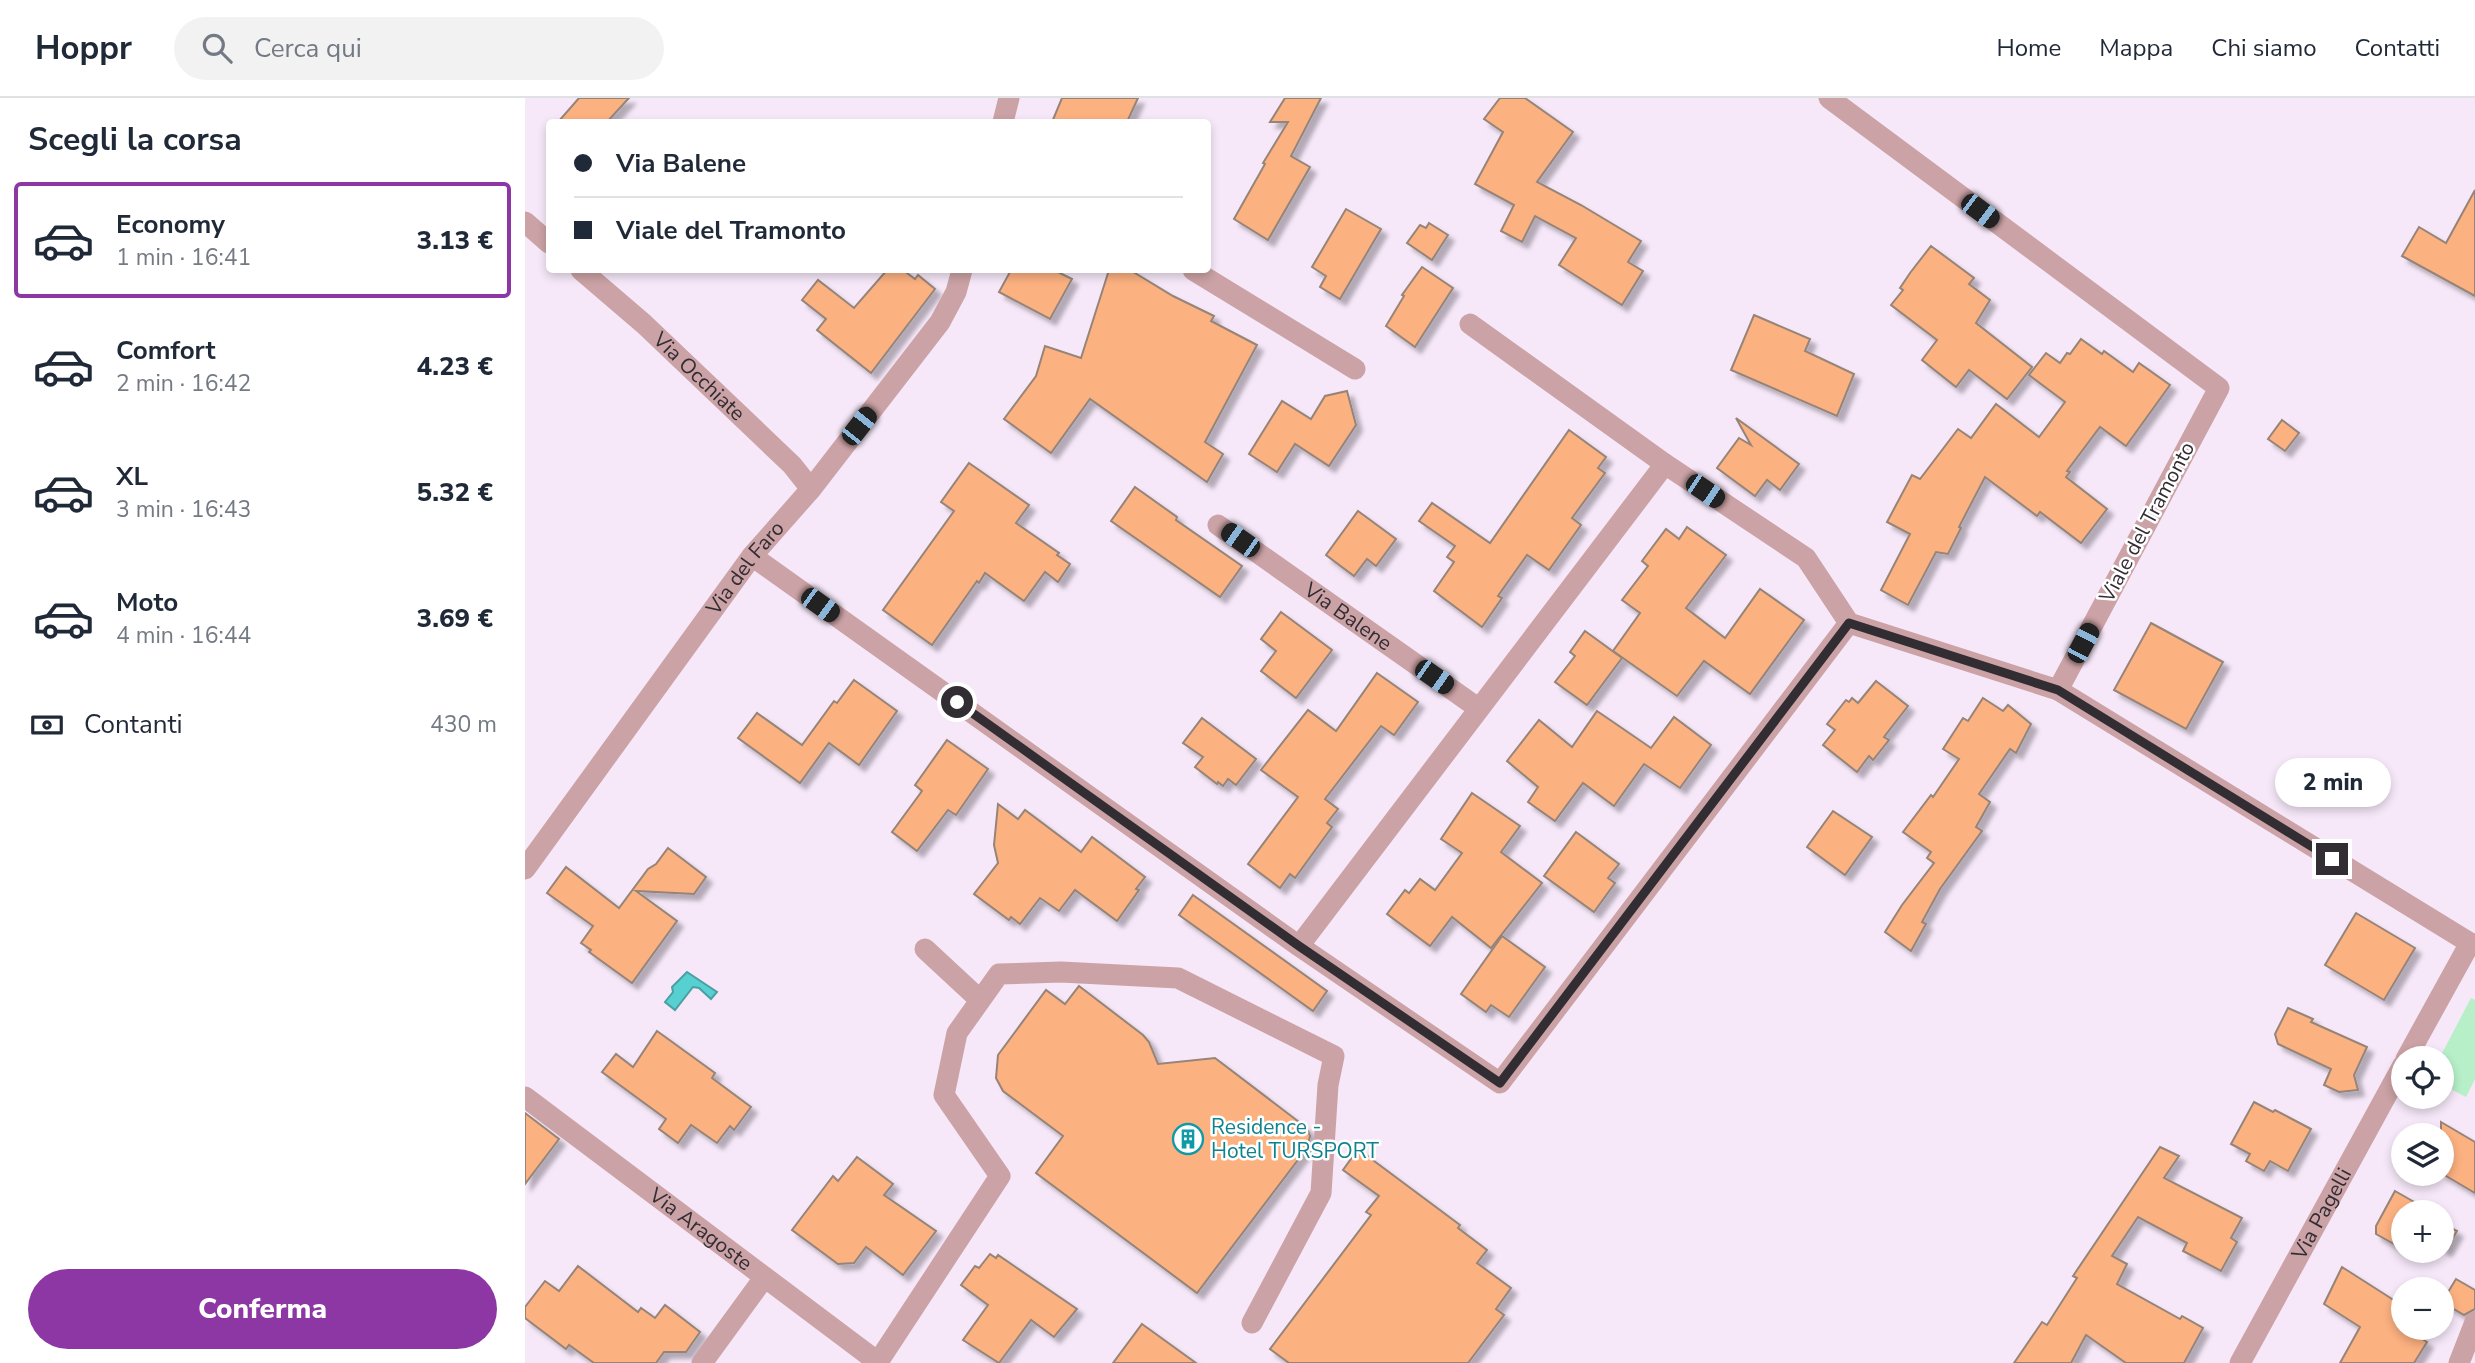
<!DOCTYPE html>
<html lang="it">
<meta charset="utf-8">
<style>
body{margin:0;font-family:"Nunito Sans",sans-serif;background:#f2f2f3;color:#1f2937;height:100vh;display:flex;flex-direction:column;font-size:26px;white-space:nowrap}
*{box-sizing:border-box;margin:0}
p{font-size:23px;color:#747a83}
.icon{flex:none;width:38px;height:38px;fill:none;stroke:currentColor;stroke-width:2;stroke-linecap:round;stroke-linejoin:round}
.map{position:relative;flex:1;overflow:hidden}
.panel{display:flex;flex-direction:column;background:#fff;width:525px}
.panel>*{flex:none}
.banner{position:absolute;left:21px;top:21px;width:665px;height:154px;border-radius:7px;box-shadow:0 4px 10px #0003;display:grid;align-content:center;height:154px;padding:0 28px;background:#fff}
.controls{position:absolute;left:1866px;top:948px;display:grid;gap:14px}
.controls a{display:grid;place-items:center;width:63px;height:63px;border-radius:50%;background:#fff;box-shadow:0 4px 10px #0003;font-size:35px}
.end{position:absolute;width:32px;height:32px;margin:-16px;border:9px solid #322d33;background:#fff;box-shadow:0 0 0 4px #fff}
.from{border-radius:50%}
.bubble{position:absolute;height:49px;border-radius:24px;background:#fff;box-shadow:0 4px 10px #0003;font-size:23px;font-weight:800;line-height:49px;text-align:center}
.car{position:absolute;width:21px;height:42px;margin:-21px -10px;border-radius:9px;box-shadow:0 0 5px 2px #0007;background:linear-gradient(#222 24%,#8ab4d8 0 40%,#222 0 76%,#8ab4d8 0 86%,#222 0)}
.banner b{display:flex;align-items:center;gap:24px;height:66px;font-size:26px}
.banner b+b{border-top:2px solid #e0e1e3}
.banner i{width:18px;height:18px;background:#1f2937}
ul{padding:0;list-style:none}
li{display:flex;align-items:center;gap:21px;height:116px;margin:0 14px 10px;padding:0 14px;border:4px solid transparent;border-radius:7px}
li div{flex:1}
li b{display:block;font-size:26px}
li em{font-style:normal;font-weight:800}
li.on{border-color:#8d37a4}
li>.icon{width:63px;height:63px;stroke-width:1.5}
h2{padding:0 28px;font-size:32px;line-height:84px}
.pay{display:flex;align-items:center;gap:18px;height:77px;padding:0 28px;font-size:26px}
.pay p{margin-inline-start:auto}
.cta{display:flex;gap:14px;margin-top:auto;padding:14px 28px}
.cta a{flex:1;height:80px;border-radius:42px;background:#8d37a4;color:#fff;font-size:28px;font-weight:800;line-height:80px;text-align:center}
header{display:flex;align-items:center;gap:42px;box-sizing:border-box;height:98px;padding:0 35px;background:#fff;border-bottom:2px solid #e0e1e3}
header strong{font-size:33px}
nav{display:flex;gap:38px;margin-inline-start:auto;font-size:24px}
.search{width:490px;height:63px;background:#f2f2f3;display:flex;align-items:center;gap:18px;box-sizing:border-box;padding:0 24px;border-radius:38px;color:#747a83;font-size:26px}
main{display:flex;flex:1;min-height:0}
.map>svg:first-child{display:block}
.green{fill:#b7efc8}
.water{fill:#56d0d1;stroke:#4b9fa2;stroke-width:2}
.building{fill:#fcb181;stroke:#968479;stroke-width:2;filter:url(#shadow)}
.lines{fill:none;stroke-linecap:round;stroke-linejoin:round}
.minor{stroke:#cba2a5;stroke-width:21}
.route{stroke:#322d33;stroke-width:9}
.labels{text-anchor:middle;stroke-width:5;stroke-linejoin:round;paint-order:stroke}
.street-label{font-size:21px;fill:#322d33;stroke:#fff}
.culture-label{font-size:21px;fill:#0d838f;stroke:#fff;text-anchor:start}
</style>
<header>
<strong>Hoppr</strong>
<div class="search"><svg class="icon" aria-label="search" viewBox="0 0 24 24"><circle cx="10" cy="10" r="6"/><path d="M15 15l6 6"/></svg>Cerca qui</div>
<nav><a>Home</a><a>Mappa</a><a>Chi siamo</a><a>Contatti</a></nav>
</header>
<main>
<section class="panel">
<h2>Scegli la corsa</h2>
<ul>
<li class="on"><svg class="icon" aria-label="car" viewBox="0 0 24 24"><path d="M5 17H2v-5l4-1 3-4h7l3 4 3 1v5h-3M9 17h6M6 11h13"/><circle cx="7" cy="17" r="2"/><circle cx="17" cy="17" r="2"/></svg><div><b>Economy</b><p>1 min · 16:41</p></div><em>3.13 €</em></li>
<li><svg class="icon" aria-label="car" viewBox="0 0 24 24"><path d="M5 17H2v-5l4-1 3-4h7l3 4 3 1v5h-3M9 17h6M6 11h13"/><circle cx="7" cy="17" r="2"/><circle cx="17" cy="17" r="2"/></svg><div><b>Comfort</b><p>2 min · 16:42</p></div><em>4.23 €</em></li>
<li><svg class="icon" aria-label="car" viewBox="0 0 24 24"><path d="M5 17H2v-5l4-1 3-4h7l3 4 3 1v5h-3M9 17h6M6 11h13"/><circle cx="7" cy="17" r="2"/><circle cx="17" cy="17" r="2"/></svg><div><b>XL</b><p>3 min · 16:43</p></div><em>5.32 €</em></li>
<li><svg class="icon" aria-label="car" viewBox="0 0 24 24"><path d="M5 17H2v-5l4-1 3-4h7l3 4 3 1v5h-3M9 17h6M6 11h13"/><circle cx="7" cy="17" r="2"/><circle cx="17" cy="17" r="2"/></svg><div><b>Moto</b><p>4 min · 16:44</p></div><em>3.69 €</em></li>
</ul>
<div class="pay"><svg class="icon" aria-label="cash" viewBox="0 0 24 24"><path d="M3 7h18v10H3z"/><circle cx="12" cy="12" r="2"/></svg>Contanti<p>430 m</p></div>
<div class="cta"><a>Conferma</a></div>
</section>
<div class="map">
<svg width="1950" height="1265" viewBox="0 0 1950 1265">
<defs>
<filter id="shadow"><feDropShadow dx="6" dy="6" stdDeviation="2" flood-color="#0004"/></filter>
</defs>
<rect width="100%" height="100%" fill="#f6e8f9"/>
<polygon class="green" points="1946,900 1950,902 1950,981 1941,999 1916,986 1916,961 1914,961"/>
<polygon class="water" points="162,874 192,894 186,901 174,890 168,889 150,912 140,904 148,894 147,889"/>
<g class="building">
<polygon points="54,0 104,0 82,24 33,24"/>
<polygon points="537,0 613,0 602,24 527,24"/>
<polygon points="760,0 796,0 766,58 785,69 743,142 709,121 740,66 738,65 763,24 745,24"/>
<polygon points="975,0 1000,0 1048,34 1012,84 1056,107 1116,143 1103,164 1118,173 1097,207 1034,167 1051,140 1010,118 997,144 976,133 989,107 950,86 978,34 959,21"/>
<polygon points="1950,92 1950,198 1877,158 1894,129 1921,145"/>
<polygon points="821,111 856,131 815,201 795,189 801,178 787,169"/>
<polygon points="904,125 923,137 907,162 882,145 895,127 901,130"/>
<polygon points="1406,148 1449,180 1444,186 1465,202 1451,225 1507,269 1482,301 1444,272 1431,289 1397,262 1412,242 1366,207 1378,192 1375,190 1385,175"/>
<polygon points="897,169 928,190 890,249 861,228 879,198 877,197"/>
<polygon points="362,172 378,172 390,181 393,177 410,191 346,275 292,232 301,221 277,202 293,182 329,210"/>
<polygon points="486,172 529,172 547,181 525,221 474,194"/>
<polygon points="584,172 605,172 648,198 689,218 686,223 732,247 680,344 698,356 682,384 565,301 526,355 479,321 511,278 520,248 556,260"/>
<polygon points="1229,217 1285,241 1280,253 1329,276 1312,318 1206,272"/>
<polygon points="1556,241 1577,256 1579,253 1608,274 1614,265 1645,287 1601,348 1575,329 1542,373 1545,374 1541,379 1582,411 1556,445 1515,414 1512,418 1460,379 1434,429 1436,430 1423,456 1411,454 1383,507 1356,492 1385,436 1362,424 1387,377 1395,381 1433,331 1446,340 1471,306 1514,339 1540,304 1504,277 1521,255 1535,265 1542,255 1545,256"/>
<polygon points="822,293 831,327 804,368 770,346 752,374 724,356 757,303 786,321 800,298"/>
<polygon points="1211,320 1274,366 1255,392 1242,382 1230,398 1192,370 1214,340 1226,347"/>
<polygon points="1757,322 1774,335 1760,353 1743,341"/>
<polygon points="1044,332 1081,359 1073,370 1080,375 1047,420 1056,427 1024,472 1002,457 973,498 977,500 957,529 909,493 929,464 922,459 930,448 894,423 907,405 965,445"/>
<polygon points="444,365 504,407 491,425 534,455 532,457 545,466 533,484 520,474 499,503 460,475 454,485 452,483 407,547 358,512 429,413 416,404"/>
<polygon points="610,389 652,419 651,422 717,468 695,499 586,423"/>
<polygon points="833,413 871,441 851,468 842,461 829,478 801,457"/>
<polygon points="1162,429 1201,457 1161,510 1200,540 1235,491 1279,522 1225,596 1179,563 1152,598 1088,553 1115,515 1097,502 1123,468 1117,463 1141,431 1154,441"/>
<polygon points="756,514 807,552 771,600 736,573 751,553 736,541"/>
<polygon points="1626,525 1698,564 1661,631 1589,592"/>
<polygon points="1060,533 1097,560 1062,607 1030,584 1050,558 1045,554"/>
<polygon points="852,575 893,604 869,637 856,628 800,701 813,711 802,725 807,729 770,780 765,776 755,790 723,766 773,699 736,672 783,612 811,633"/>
<polygon points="329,582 372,613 334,667 304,645 275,685 213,640 232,615 277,647 309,603 312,605"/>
<polygon points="1351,583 1383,608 1359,639 1364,642 1348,662 1344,658 1332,674 1298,647 1310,632 1302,626 1321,602 1324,604 1327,600 1333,605"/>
<polygon points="1458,600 1478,613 1483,607 1506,626 1491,655 1485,651 1454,696 1465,704 1451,729 1457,733 1415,791 1397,824 1401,826 1386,853 1360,834 1377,807 1409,765 1402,760 1406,754 1378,734 1406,697 1408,699 1434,661 1418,651 1438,620 1443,623"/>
<polygon points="1072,613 1126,650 1149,619 1186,647 1155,690 1119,666 1089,708 1058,685 1030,723 1003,704 1013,689 982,663 1014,622 1047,649"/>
<polygon points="677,620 731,661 711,687 703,681 698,688 693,684 692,686 670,669 678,659 658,645"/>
<polygon points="422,642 463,671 431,717 423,712 392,753 367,734 397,693 390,687"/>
<polygon points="947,695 995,728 976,754 1017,785 966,850 927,819 905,848 862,816 880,792 884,795 895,781 910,792 937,755 916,741"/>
<polygon points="473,706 493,721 500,712 556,754 567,739 620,779 611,791 614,792 592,823 550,792 534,813 515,800 495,826 486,819 484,822 449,796 473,765 469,747"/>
<polygon points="1308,713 1347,739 1320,777 1282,749"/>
<polygon points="1051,734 1094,766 1083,780 1090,785 1069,814 1019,778"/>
<polygon points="143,750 181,779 169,796 111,793 152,823 107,885 64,854 66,852 56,845 68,828 22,795 41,769 94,810 123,771 131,766"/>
<polygon points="668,797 802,893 788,913 654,817"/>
<polygon points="1831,815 1890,850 1859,902 1800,867"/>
<polygon points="977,838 1020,869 984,919 966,907 961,914 936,896"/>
<polygon points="554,888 618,937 624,944 633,966 690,960 782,1030 785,1038 782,1050 672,1195 511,1075 538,1038 478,993 471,980 473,957 521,892 540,906"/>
<polygon points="1763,910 1788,921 1786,924 1842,949 1829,977 1833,992 1814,994 1799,987 1806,971 1753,946 1750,936"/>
<polygon points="132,933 190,975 187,980 226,1009 209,1032 205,1028 192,1045 166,1027 153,1045 134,1031 141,1021 77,974 91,956 108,969"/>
<polygon points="1729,1004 1748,1014 1750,1012 1786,1031 1763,1073 1745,1063 1739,1073 1721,1063 1725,1056 1706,1046"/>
<polygon points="0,1015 34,1041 0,1086"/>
<polygon points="1916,1024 1950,1044 1950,1095 1916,1075"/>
<polygon points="1635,1049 1654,1058 1639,1080 1717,1120 1706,1140 1712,1144 1696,1173 1658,1153 1662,1145 1613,1119 1587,1158 1602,1166 1592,1186 1655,1221 1657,1218 1678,1230 1659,1265 1601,1265 1561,1237 1546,1265 1489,1265 1517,1224 1522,1227 1552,1180 1548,1178"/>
<polygon points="833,1051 935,1127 933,1130 962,1152 952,1165 986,1190 971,1211 979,1217 943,1265 764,1265 745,1251 846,1117 841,1114 854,1098 818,1072"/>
<polygon points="332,1059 368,1086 359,1097 411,1133 378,1177 341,1149 329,1165 313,1166 267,1132 308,1078 313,1083"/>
<polygon points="1870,1093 1898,1109 1895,1114 1898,1115 1878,1115 1878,1151 1851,1136 1851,1128"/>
<polygon points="1916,1125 1932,1133 1921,1152 1916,1150"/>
<polygon points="465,1156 471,1160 473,1157 552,1211 529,1239 506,1222 474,1265 438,1242 463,1207 436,1187 450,1168 454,1170"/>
<polygon points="53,1168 113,1214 116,1210 130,1220 140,1207 175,1234 161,1254 139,1254 131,1265 69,1265 44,1247 41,1251 0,1220 0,1209 20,1183 34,1193"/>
<polygon points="1817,1169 1878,1208 1878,1230 1897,1230 1892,1238 1902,1244 1889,1265 1815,1265 1835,1229 1799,1206"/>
<polygon points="1931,1181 1950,1192 1950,1211 1939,1217 1917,1204"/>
<polygon points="617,1226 671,1265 588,1265"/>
</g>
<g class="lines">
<g class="minor">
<polyline points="1304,0 1694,290 1533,592 1950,848"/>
<polyline points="478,24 484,0"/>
<polyline points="0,124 24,145"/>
<path id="s1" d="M56,172L119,226L267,367L286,391"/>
<polyline points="668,172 830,271"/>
<polyline points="945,226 1140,366 1281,460 1324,525 1533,592"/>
<path id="s2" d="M693,427L953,610"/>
<polyline points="227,458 774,848 975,985 1324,525"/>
<path id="s3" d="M0,771L227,458L286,391L415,224L431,194L437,172"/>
<polyline points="774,848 1140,366"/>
<polyline points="400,851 455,902"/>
<polyline points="1881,961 1945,845"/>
<path id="s4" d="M0,999L354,1265"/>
<polyline points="353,1264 475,1078 419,997 432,935 474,876 536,874 653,880 809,958 803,987 796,1095 727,1225"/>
<polyline points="177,1265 239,1180"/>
<path id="s5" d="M1715,1265L1878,967"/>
<polyline points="1934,1265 1950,1224"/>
</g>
</g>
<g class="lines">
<polyline class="route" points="432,604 774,848 975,985 1324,525 1533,592 1807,761"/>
</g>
<defs>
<g id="building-ring" transform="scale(1.575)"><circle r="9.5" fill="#fff" stroke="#0f9aa8" stroke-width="1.5"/><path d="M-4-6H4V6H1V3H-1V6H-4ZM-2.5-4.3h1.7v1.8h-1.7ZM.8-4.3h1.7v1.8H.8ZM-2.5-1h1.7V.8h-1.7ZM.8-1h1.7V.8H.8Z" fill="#0f9aa8"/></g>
</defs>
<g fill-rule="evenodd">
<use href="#building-ring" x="663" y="1041"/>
</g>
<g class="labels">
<g class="street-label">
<text dy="7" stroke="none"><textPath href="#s1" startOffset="159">Via Occhiate</textPath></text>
<text transform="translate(1622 424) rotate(-62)" y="7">Viale del Tramonto</text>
<text dy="7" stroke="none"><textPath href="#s3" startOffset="373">Via del Faro</textPath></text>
<text dy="7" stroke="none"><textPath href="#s2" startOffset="159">Via Balene</textPath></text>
<text dy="7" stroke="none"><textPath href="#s5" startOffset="170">Via Pagelli</textPath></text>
<text dy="7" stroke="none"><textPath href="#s4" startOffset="220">Via Aragoste</textPath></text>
</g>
<g class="culture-label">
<text x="686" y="1036">Residence -<tspan x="686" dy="24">Hotel TURSPORT</tspan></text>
</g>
</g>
</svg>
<div class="controls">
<a><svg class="icon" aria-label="locate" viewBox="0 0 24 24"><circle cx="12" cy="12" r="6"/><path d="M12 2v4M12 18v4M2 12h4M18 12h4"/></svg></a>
<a><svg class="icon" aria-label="layers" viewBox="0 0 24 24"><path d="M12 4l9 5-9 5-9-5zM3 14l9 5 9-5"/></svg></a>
<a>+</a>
<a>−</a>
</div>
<i class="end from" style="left:432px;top:604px"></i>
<i class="end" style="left:1807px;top:761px"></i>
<div class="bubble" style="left:1750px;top:660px;width:116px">2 min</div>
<i class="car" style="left:1455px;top:113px;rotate:127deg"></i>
<i class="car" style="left:334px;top:328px;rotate:38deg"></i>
<i class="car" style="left:1180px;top:393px;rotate:124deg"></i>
<i class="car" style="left:715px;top:442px;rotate:305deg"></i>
<i class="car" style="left:295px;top:507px;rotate:126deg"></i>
<i class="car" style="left:1558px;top:545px;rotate:28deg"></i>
<i class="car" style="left:909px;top:579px;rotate:125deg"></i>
<div class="banner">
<b><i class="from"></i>Via Balene</b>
<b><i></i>Viale del Tramonto</b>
</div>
</div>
</main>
